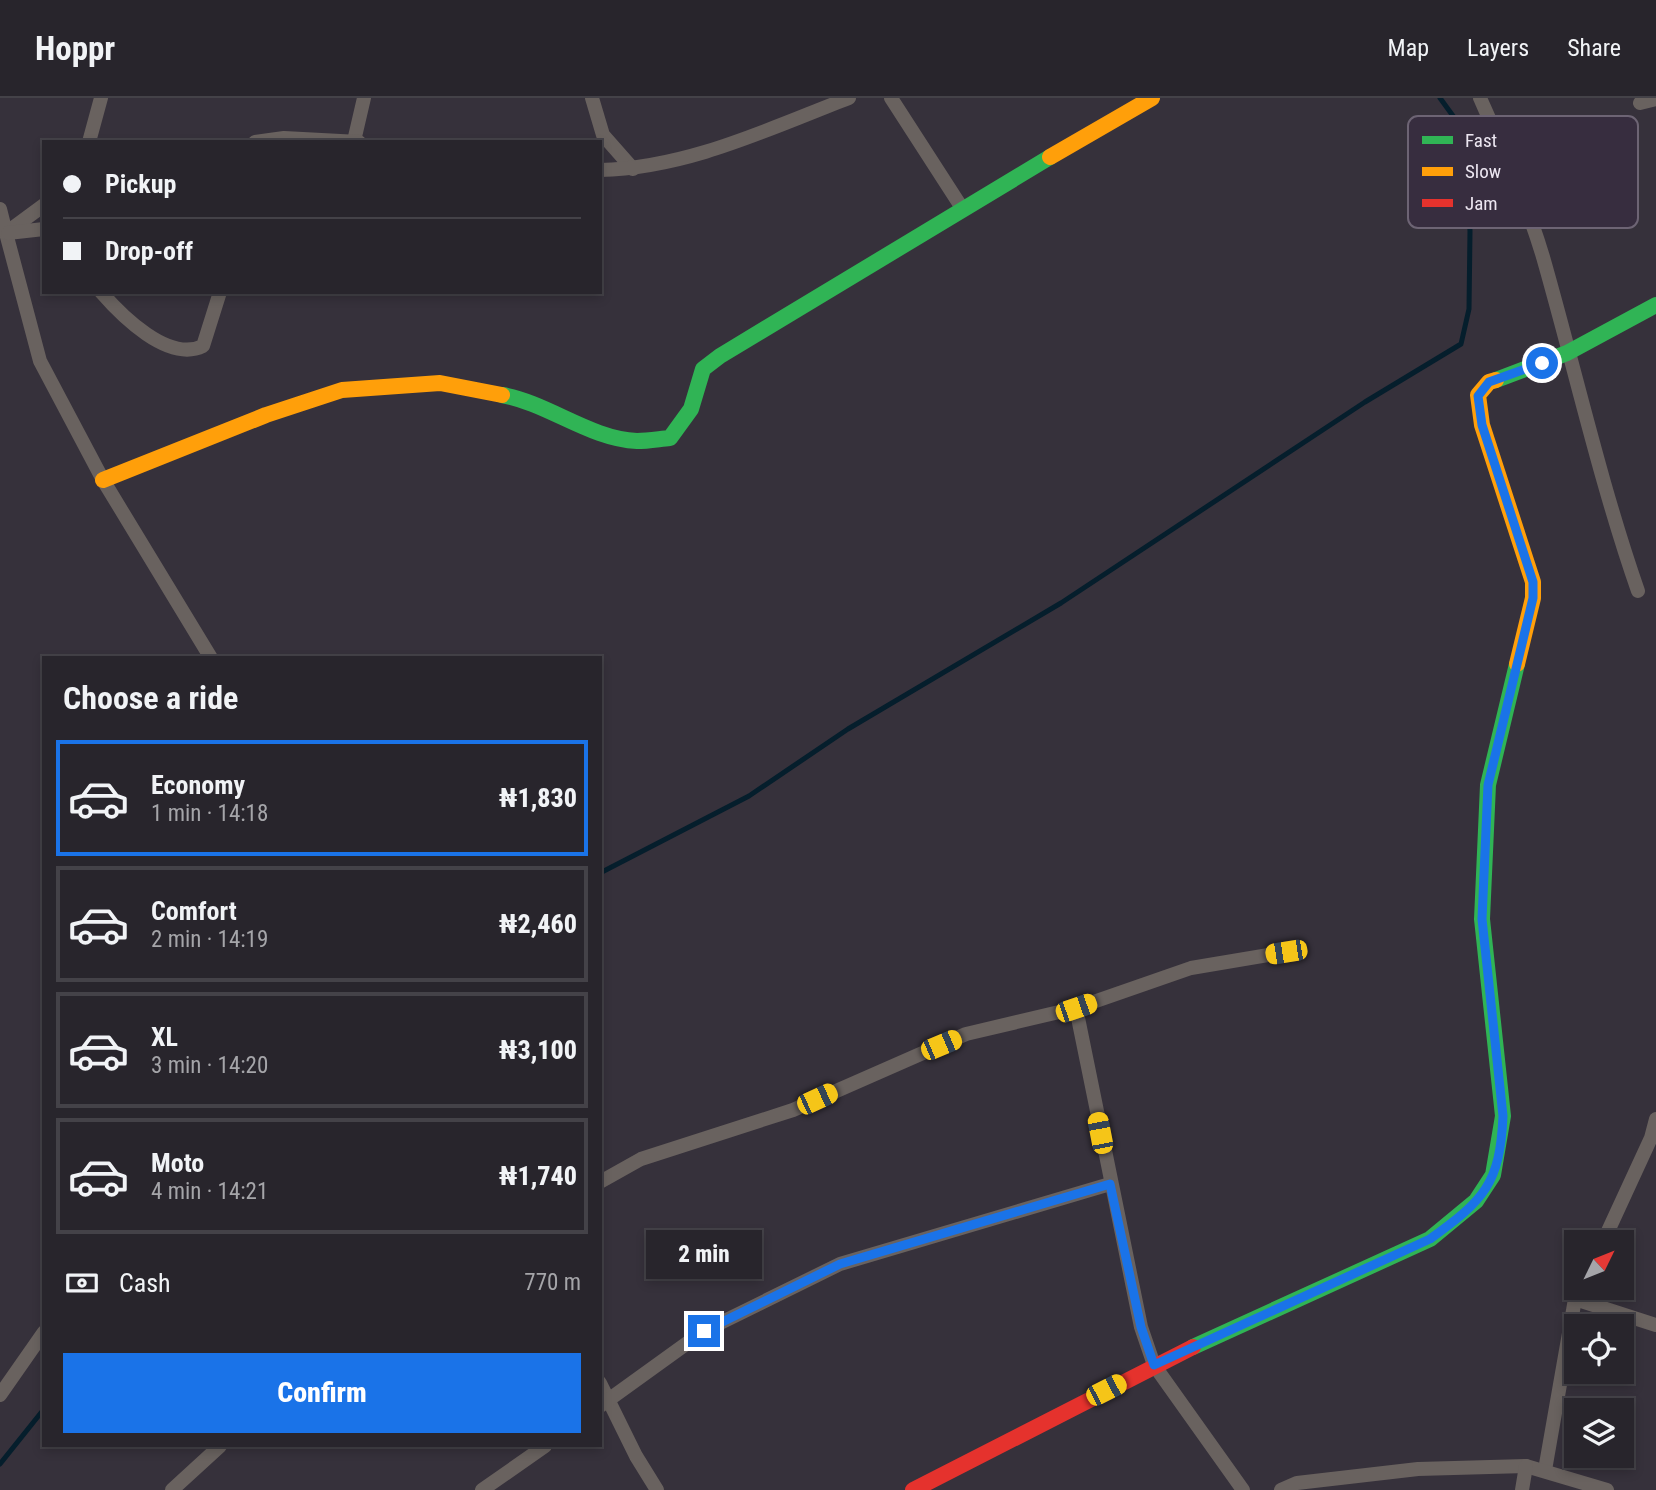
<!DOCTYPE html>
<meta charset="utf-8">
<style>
body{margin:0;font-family:"Roboto Condensed",sans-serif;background:#343138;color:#f1f3f6;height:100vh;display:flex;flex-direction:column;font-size:26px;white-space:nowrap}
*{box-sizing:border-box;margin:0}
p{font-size:23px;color:#a5a5a9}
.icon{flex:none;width:38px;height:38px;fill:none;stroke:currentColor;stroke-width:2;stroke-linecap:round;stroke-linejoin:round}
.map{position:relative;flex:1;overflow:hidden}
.side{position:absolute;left:42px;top:558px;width:560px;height:791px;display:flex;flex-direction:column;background:#28252c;border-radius:0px;box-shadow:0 4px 10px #0003,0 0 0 2px #444248}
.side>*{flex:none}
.hud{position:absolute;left:42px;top:42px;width:560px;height:154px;border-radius:0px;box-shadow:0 4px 10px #0003,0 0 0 2px #444248;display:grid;align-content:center;height:154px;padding:0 21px;background:#28252c}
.needle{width:46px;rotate:47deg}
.tools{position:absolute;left:1564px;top:1132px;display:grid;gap:14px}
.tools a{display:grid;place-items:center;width:70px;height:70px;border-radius:0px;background:#28252c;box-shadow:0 4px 10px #0003,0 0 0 2px #444248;font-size:35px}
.end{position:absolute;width:32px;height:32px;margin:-16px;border:9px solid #1a73e8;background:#fff;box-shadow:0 0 0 4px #fff}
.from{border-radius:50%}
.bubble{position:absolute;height:49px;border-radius:0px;background:#28252c;box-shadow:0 4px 10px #0003,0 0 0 2px #444248;font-size:23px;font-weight:800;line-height:49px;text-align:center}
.car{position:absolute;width:21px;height:42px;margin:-21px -10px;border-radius:9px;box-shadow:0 0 5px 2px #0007;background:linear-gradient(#f5c518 24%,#345 0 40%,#f5c518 0 76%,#345 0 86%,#f5c518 0)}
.hud b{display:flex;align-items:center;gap:24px;height:66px;font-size:26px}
.hud b+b{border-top:2px solid #444248}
.hud i{width:18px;height:18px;background:#f1f3f6}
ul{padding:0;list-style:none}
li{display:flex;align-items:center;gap:21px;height:116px;margin:0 14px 10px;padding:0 7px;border:4px solid #444248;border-radius:0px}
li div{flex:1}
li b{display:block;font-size:26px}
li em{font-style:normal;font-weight:800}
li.selected{border-color:#1a73e8}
li>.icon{width:63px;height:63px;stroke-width:1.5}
h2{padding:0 21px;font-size:32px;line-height:84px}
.pay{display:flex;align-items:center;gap:18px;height:77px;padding:0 21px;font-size:26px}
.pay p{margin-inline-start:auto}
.cta{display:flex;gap:14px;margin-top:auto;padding:14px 21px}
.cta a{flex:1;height:80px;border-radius:0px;background:#1a73e8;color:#fff;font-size:28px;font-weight:800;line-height:80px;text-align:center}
header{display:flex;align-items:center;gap:42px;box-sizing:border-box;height:98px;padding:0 35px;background:#28252c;border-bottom:2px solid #444248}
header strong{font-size:33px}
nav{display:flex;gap:38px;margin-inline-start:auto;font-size:24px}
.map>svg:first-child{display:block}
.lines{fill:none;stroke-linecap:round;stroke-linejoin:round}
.stream{stroke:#051e2c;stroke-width:5}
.street{stroke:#69625f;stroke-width:14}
.fast{stroke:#30b455;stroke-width:16}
.slow{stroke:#ff9f0a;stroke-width:16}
.jam{stroke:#e5322d;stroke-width:16}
.route{stroke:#1a73e8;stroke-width:9}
.key{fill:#372d3f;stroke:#6d6474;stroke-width:2}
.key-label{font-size:19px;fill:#ece6f1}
</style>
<header>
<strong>Hoppr</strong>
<nav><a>Map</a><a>Layers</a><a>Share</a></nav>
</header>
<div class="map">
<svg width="1656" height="1392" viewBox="0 0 1656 1392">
<rect width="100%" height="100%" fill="#36313b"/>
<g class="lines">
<g class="stream">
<polyline points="600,775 749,698 848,631 1061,505 1365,304 1461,246 1469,211 1470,133 1464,33 1440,0"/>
<polyline points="0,1366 44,1311"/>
</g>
<g class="street">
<polyline points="592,0 603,37 633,71"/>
<polyline points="891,0 962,110"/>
<path d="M1480,0C1503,52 1527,105 1543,159C1575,271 1600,384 1638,493"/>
<polyline points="1640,5 1656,1"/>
<polyline points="354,43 364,0"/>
<polyline points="89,44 101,0"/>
<polyline points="255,44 284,40 359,44"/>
<path d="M600,72C688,70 768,31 849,0"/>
<polyline points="44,107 6,135 40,263 103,382 211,560"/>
<polyline points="0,111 6,135"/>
<polyline points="8,135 44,131"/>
<path d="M101,194C121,217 168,265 203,248L220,194"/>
<polyline points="1076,910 1141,1229 1154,1267 1243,1392"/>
<polyline points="600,1084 641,1061 793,1012 966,936 1076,910 1191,870 1286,854"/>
<polyline points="1603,1144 1651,1040 1656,1021"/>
<polyline points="1575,1201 1656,1227"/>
<polyline points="600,1285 636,1358 657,1392"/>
<polyline points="0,1297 44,1234"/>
<polyline points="600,1308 704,1233 840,1166 1110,1086"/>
<polyline points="1545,1372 1575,1201 1580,1190"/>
<polyline points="172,1392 220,1348"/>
<polyline points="482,1392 545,1348"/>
<polyline points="1281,1392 1297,1385 1418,1371 1526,1368 1607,1392"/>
<polyline points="1522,1392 1526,1368"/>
</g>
<g class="fast">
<polyline points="1496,282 1567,255 1656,207"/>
<path d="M502,297C548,305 590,341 637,343C648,343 659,341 670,340L691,311L703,271L720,258L1050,59"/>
<polyline points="1193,1249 1430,1141 1476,1103 1493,1077 1503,1018 1482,821 1488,687 1517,566"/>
</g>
<g class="slow">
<polyline points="1050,59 1152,0"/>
<polyline points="1496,282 1489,284 1478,297 1482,327 1533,484 1533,500 1517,566"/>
<polyline points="103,382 266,317 342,292 440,285 502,297"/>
</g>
<polyline class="jam" points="913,1392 1193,1249"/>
</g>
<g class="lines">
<path class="route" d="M704,1233L840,1166L1110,1086L1141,1229L1154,1267L1430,1141C1484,1102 1500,1086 1503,1018L1482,821L1488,687L1533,500V484L1482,327L1478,298L1489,284L1542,265"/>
</g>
<rect x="1408" y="18" width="230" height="112" rx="10" class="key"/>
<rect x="1422" y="38" width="31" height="8" fill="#30b455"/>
<rect x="1422" y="69" width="31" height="9" fill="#ff9f0a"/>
<rect x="1422" y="101" width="31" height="8" fill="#e5322d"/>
<g class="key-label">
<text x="1465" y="49">Fast</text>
<text x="1465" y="80">Slow</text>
<text x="1465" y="112">Jam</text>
</g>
</svg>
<div class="tools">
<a><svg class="needle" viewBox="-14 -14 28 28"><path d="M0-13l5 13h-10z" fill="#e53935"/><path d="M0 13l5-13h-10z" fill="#a5a5a9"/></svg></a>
<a><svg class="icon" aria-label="locate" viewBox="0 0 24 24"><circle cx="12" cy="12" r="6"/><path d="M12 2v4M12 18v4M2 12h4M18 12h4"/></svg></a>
<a><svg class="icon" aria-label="layers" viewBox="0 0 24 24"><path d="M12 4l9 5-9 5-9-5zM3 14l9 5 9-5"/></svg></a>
</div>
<i class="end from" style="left:1542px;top:265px"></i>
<i class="end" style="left:704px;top:1233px"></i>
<div class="bubble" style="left:646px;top:1132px;width:116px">2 min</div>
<i class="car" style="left:1286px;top:854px;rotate:261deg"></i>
<i class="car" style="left:1076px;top:910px;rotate:71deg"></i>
<i class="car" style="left:941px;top:947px;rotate:67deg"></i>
<i class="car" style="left:817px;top:1001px;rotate:65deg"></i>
<i class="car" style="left:1100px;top:1035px;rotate:349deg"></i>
<i class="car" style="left:1106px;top:1292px;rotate:63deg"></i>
<div class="hud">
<b><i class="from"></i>Pickup</b>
<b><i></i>Drop-off</b>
</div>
<section class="side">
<h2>Choose a ride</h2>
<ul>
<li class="selected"><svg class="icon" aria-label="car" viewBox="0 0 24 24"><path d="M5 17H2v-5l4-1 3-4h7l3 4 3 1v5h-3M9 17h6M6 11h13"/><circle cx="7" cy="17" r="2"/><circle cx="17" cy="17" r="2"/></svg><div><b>Economy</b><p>1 min · 14:18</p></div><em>₦1,830</em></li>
<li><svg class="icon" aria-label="car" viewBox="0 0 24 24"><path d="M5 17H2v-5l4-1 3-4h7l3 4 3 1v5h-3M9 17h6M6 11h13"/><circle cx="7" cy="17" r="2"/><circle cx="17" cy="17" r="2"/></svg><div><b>Comfort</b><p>2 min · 14:19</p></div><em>₦2,460</em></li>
<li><svg class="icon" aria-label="car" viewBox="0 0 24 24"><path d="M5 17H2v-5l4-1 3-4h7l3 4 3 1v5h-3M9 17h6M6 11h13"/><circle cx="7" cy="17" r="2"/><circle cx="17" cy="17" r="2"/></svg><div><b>XL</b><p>3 min · 14:20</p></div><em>₦3,100</em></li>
<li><svg class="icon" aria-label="car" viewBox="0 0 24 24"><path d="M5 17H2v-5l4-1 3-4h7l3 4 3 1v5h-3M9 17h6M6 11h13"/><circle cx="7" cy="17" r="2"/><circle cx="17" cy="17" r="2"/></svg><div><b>Moto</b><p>4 min · 14:21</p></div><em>₦1,740</em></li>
</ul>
<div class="pay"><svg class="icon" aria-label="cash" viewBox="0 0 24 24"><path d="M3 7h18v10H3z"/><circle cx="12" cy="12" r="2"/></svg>Cash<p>770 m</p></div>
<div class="cta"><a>Confirm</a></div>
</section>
</div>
